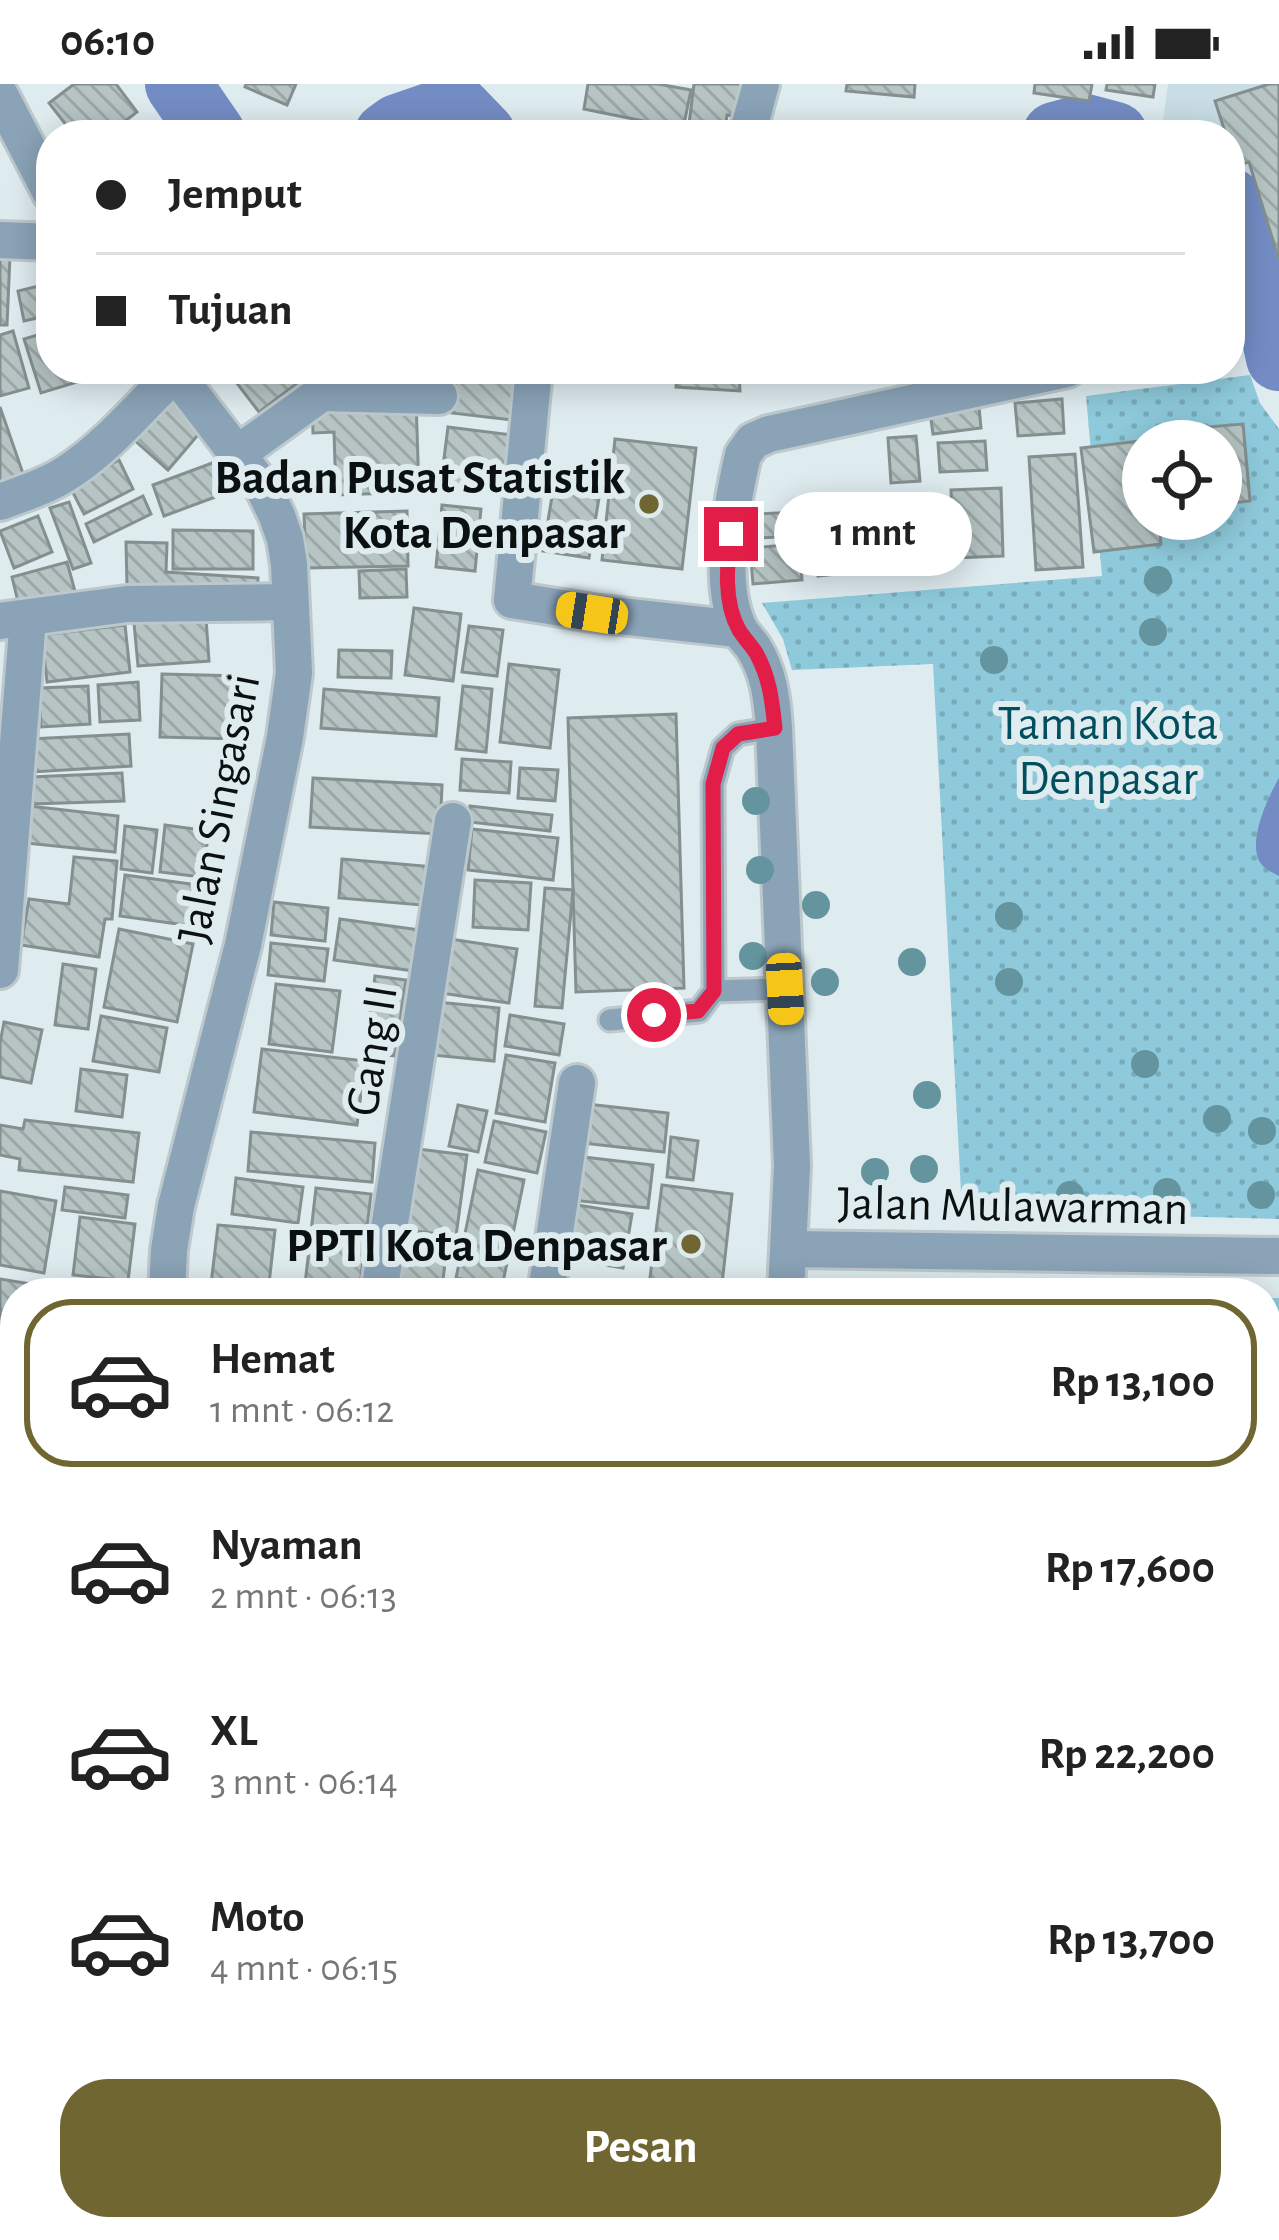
<!DOCTYPE html>
<html lang="id">
<meta charset="utf-8">
<style>
body{margin:0;font-family:"Alegreya Sans",sans-serif;background:#f6f6f6;color:#222;height:100vh;display:flex;flex-direction:column;font-size:45px;white-space:nowrap}
*{box-sizing:border-box;margin:0}
p{font-size:39px;color:#767676}
.icon{flex:none;width:66px;height:66px;fill:none;stroke:currentColor;stroke-width:2;stroke-linecap:round;stroke-linejoin:round}
.map{position:relative;flex:1;overflow:hidden}
.drawer{position:absolute;left:0px;top:1194px;width:1281px;height:963px;display:flex;flex-direction:column;background:#fff;border-radius:48px 48px 0 0;box-shadow:0 6px 30px #0003}
.drawer>*{flex:none}
.guide{position:absolute;left:36px;top:36px;width:1209px;height:264px;border-radius:48px;box-shadow:0 6px 30px #0003;display:grid;align-content:center;height:264px;padding:0 60px;background:#fff}
.controls{position:absolute;left:1122px;top:336px;display:grid;gap:24px}
.controls a{display:grid;place-items:center;width:120px;height:120px;border-radius:50%;background:#fff;box-shadow:0 6px 30px #0003;font-size:60px}
.end{position:absolute;width:54px;height:54px;margin:-27px;border:15px solid #e11d48;background:#fff;box-shadow:0 0 0 6px #fff}
.from{border-radius:50%}
.bubble{position:absolute;height:84px;border-radius:42px;background:#fff;box-shadow:0 6px 30px #0003;font-size:39px;font-weight:600;line-height:84px;text-align:center}
.car{position:absolute;width:36px;height:72px;margin:-36px -18px;border-radius:15px;box-shadow:0 0 9px 3px #0007;background:linear-gradient(#f5c518 24%,#345 0 40%,#f5c518 0 76%,#345 0 86%,#f5c518 0)}
.guide b{display:flex;align-items:center;gap:42px;height:114px;font-size:45px}
.guide b+b{border-top:3px solid #e0e0e0}
.guide i{width:30px;height:30px;background:#222}
ul{padding:21px 0 0;list-style:none}
li{display:flex;align-items:center;gap:36px;height:168px;margin:0 24px 18px;padding:0 36px;border:6px solid transparent;border-radius:48px}
li div{flex:1}
li b{display:block;font-size:45px}
li em{font-style:normal;font-weight:600}
li.selected{border-color:#706632}
li>.icon{width:108px;height:108px;stroke-width:1.5}
.primary-button{display:flex;gap:24px;margin-top:auto;padding:24px 60px}
.primary-button a{flex:1;height:138px;border-radius:48px;background:#706632;color:#fff;font-size:48px;font-weight:600;line-height:138px;text-align:center}
.status{display:flex;justify-content:space-between;align-items:center;height:84px;padding:0 60px;background:#fff;direction:ltr}
.status svg{height:33px;fill:currentColor}
.map>svg:first-child{display:block}
.built{fill:#c8dee4}
.grass{fill:url(#grass-dots);fill-rule:evenodd}
.water{fill:#738cc4}
.lines{fill:none;stroke-linecap:round;stroke-linejoin:round}
.river{stroke:#738cc4;stroke-width:66}
.building{fill:url(#building-back-hatch);stroke:#83908f;stroke-width:3}
.lane-casing{stroke:#bcc8cb;stroke-width:27}
.street-casing{stroke:#bcc8cb;stroke-width:42}
.lane{stroke:#8aa3b7;stroke-width:21}
.street{stroke:#8aa3b7;stroke-width:36}
.tree{fill:#64959f}
.route{stroke:#e11d48;stroke-width:15}
.poi-dot{fill:#706632;stroke:#deebef;stroke-width:4.5}
.labels{text-anchor:middle;stroke-width:12;stroke-linejoin:round;paint-order:stroke}
.poi-label{font-size:48px;font-weight:bold;fill:#0b1011;stroke:#deebef;text-anchor:end}
.park-label{font-size:48px;fill:#004e5e;stroke:#deebef}
.street-label{font-size:48px;fill:#0b1011;stroke:#deebef}
</style>
<div class="status"><b>06:10</b><svg viewBox="0 0 49 12"><path d="M0 12V9h3v3zM5 12V6h3v6zM10 12V3h3v9zM15 12V0h3v12zM26 1h20v11H26zM47 4h2v5h-2z"/></svg></div>
<div class="map">
<svg width="1279" height="2156" viewBox="0 0 1279 2156">
<defs>
<pattern id="grass-dots" width="8" height="8" patternUnits="userSpaceOnUse" patternTransform="scale(3)"><rect width="8" height="8" fill="#8ecadb"/><path d="M2 2h.1M6 6h.1" fill="none" stroke="#79acbb" stroke-width="1.8" stroke-linecap="round"/></pattern>
<pattern id="building-back-hatch" width="6" height="6" patternUnits="userSpaceOnUse" patternTransform="scale(3)"><rect width="6" height="6" fill="#b6c4c3"/><path d="M-1 5l2 2M0 0l6 6M5-1l2 2" fill="none" stroke="#9ba7a6"/></pattern>
</defs>
<rect width="100%" height="100%" fill="#deebef"/>
<polygon class="built" points="1168,0 1279,0 1279,211 1273,182 1250,115 1230,89 1230,51 1161,50"/>
<g class="grass">
<path d="M1250,291L1260,319L1279,345V1135L962,1127L933,580L792,586L783,555L762,519L1102,492L1086,312ZM1143,357H1221V435H1143Z"/>
<polygon points="1266,1214 1279,1214 1279,1507 1266,1506 1266,1447 1274,1439 1266,1431"/>
</g>
<path class="water" d="M1279,694V792C1274,789 1266,786 1262,781C1245,761 1268,713 1279,694Z"/>
<g class="lines">
<g class="river">
<polyline points="178,0 213,51"/>
<polyline points="387,51 398,43 456,23 483,51"/>
<polyline points="1055,51 1085,43 1115,51"/>
<polyline points="1230,117 1252,149 1279,274"/>
</g>
</g>
<g class="building">
<polygon points="74,0 116,0 137,28 107,51 74,51 49,19"/>
<polygon points="246,0 296,0 287,21 245,3"/>
<polygon points="588,0 658,0 691,6 683,45 584,25"/>
<polygon points="694,0 747,0 743,33 727,31 725,45 689,40"/>
<polygon points="847,0 915,0 914,13 846,7"/>
<polygon points="1035,0 1092,0 1089,17 1034,9"/>
<polygon points="1107,0 1155,0 1153,13 1106,6"/>
<polygon points="1269,0 1279,0 1279,176 1249,78 1235,82 1230,66 1230,51 1226,51 1215,17"/>
<polygon points="0,172 10,172 7,241 0,241"/>
<polygon points="51,199 51,231 24,237 18,207"/>
<polygon points="13,247 29,304 0,312 0,251"/>
<polygon points="51,247 51,285 98,285 100,291 41,309 24,255"/>
<polygon points="226,285 316,285 259,328"/>
<polygon points="631,285 673,285 672,298 631,297"/>
<polygon points="678,285 739,285 740,307 676,303"/>
<polygon points="457,290 526,298 521,337 452,329"/>
<polygon points="167,311 204,344 168,386 131,353"/>
<polygon points="416,315 419,408 336,411 334,348 313,349 312,319"/>
<polygon points="1062,315 1064,349 1018,352 1015,319"/>
<polygon points="0,323 28,404 0,413"/>
<polygon points="979,323 981,344 933,350 930,328"/>
<polygon points="1243,340 1250,417 1221,420 1221,357 1185,357 1184,345"/>
<polygon points="448,343 519,352 512,406 441,398"/>
<polygon points="916,352 920,397 891,399 888,354"/>
<polygon points="615,355 696,364 682,485 602,476"/>
<polygon points="1148,356 1143,357 1143,435 1158,435 1161,460 1094,468 1081,364"/>
<polygon points="985,357 987,386 940,388 938,359"/>
<polygon points="1075,370 1083,483 1036,486 1029,373"/>
<polygon points="119,376 133,405 84,430 69,401"/>
<polygon points="215,378 226,409 164,432 153,401"/>
<polygon points="555,394 601,402 589,474 543,467"/>
<polygon points="1001,404 1003,472 953,474 951,406"/>
<polygon points="848,411 849,444 816,445 815,413"/>
<polygon points="143,412 151,430 94,458 86,440"/>
<polygon points="69,418 91,479 73,485 50,424"/>
<polygon points="442,421 481,425 475,487 436,483"/>
<polygon points="407,427 408,482 306,484 304,430"/>
<polygon points="797,428 798,452 757,454 757,430"/>
<polygon points="38,432 52,468 14,484 0,447"/>
<polygon points="173,446 253,447 253,485 173,485"/>
<polygon points="860,454 864,487 818,492 814,460"/>
<polygon points="126,458 167,459 166,488 258,494 257,510 127,503"/>
<polygon points="799,460 802,496 753,500 750,464"/>
<polygon points="67,478 76,511 20,526 12,493"/>
<polygon points="406,485 407,513 360,514 359,487"/>
<polygon points="414,524 461,530 453,597 405,591"/>
<polygon points="206,534 209,577 138,582 134,539"/>
<polygon points="125,541 130,588 47,598 42,551"/>
<polygon points="469,542 503,546 497,592 462,588"/>
<polygon points="339,566 392,567 391,594 338,593"/>
<polygon points="509,580 559,586 550,664 500,658"/>
<polygon points="162,590 241,592 239,655 160,653"/>
<polygon points="138,598 140,636 100,638 98,601"/>
<polygon points="88,602 90,640 41,643 39,604"/>
<polygon points="463,602 492,605 486,668 456,665"/>
<polygon points="324,605 439,614 436,652 321,644"/>
<polygon points="676,630 684,904 576,908 568,634"/>
<polygon points="129,650 131,682 32,688 30,655"/>
<polygon points="462,675 511,678 509,709 460,706"/>
<polygon points="520,684 558,686 555,717 518,714"/>
<polygon points="122,689 124,717 32,720 31,693"/>
<polygon points="313,694 442,701 440,750 310,743"/>
<polygon points="29,722 118,732 115,768 25,759"/>
<polygon points="470,722 552,731 550,747 469,738"/>
<polygon points="165,741 209,747 202,793 160,788"/>
<polygon points="125,742 157,746 152,789 121,785"/>
<polygon points="472,745 558,754 553,796 468,786"/>
<polygon points="74,773 117,777 112,835 105,835 99,873 21,861 29,815 69,820"/>
<polygon points="342,775 436,783 433,822 339,814"/>
<polygon points="125,791 198,801 192,842 120,832"/>
<polygon points="475,796 531,799 528,846 473,843"/>
<polygon points="545,804 573,806 562,924 535,922"/>
<polygon points="274,818 328,824 325,857 271,851"/>
<polygon points="340,835 420,846 414,887 334,876"/>
<polygon points="119,845 193,860 177,938 104,923"/>
<polygon points="450,855 517,865 509,919 441,909"/>
<polygon points="271,859 328,865 324,897 268,891"/>
<polygon points="63,880 96,885 88,945 55,941"/>
<polygon points="375,892 406,896 395,972 365,968"/>
<polygon points="276,900 340,907 332,968 269,960"/>
<polygon points="437,918 499,924 494,977 432,971"/>
<polygon points="510,931 564,940 559,971 505,962"/>
<polygon points="101,932 167,944 159,988 93,977"/>
<polygon points="4,938 42,946 31,999 0,993 0,959"/>
<polygon points="262,965 365,977 357,1041 254,1028"/>
<polygon points="506,971 555,979 545,1038 496,1029"/>
<polygon points="81,985 127,991 122,1033 76,1027"/>
<polygon points="587,1020 668,1029 664,1068 582,1059"/>
<polygon points="458,1021 487,1027 478,1068 449,1062"/>
<polygon points="25,1036 139,1049 133,1098 19,1086 20,1075 0,1071 0,1041 23,1045"/>
<polygon points="494,1037 546,1048 537,1089 485,1078"/>
<polygon points="251,1048 375,1059 372,1098 248,1087"/>
<polygon points="671,1053 698,1057 693,1096 667,1093"/>
<polygon points="418,1065 467,1071 456,1152 407,1146"/>
<polygon points="575,1072 653,1081 648,1124 571,1116"/>
<polygon points="478,1086 524,1096 502,1203 456,1194"/>
<polygon points="236,1094 303,1103 298,1139 232,1130"/>
<polygon points="662,1101 732,1110 721,1209 648,1209"/>
<polygon points="65,1103 128,1111 125,1134 62,1126"/>
<polygon points="316,1104 371,1110 359,1209 304,1209"/>
<polygon points="0,1107 56,1117 44,1189 0,1181"/>
<polygon points="572,1120 632,1130 623,1184 563,1174"/>
<polygon points="80,1133 135,1140 128,1197 73,1191"/>
<polygon points="218,1141 275,1146 268,1209 210,1209"/>
<polygon points="405,1159 447,1164 442,1203 400,1197"/>
<polygon points="0,1195 37,1201 36,1209 15,1209 15,1256 0,1253"/>
<polygon points="48,1196 126,1209 46,1209"/>
<polygon points="0,1266 15,1269 15,1298 0,1295"/>
<polygon points="0,1337 15,1342 0,1391"/>
<polygon points="1266,1506 1279,1507 1279,1675 1266,1675"/>
<polygon points="0,1517 15,1519 3,1617 0,1617"/>
<polygon points="0,1633 11,1635 0,1699"/>
<polygon points="13,1762 15,1763 15,1830 0,1824 0,1793"/>
<polygon points="5,1893 15,1894 15,1968 0,1967"/>
<polygon points="1272,1904 1279,1905 1279,1962 1268,1962"/>
<polygon points="0,1992 15,1993 15,2038 0,2036"/>
<polygon points="0,2051 15,2053 15,2084 0,2082"/>
<polygon points="1266,2064 1279,2065 1279,2102 1266,2101"/>
<polygon points="0,2094 15,2096 15,2156 0,2154"/>
<polygon points="1266,2108 1279,2109 1279,2156 1119,2156 1120,2142 1266,2142"/>
<polygon points="77,2142 156,2142 212,2147 211,2156 76,2156"/>
<polygon points="315,2142 413,2142 413,2153 410,2156 304,2156 304,2151 315,2151"/>
<rect x="677" y="2142" width="272" height="14"/>
</g>
<g class="lines">
<g class="lane-casing">
<g id="lane">
<polyline points="714,907 785,905"/>
<polyline points="610,936 699,927 714,907 713,700 723,664 738,650 774,644"/>
<polyline points="1266,1702 1279,1701"/>
<polyline points="455,2156 468,2142"/>
<polyline points="1007,2156 1009,2142"/>
</g>
</g>
<g class="street-casing">
<g id="street">
<polyline points="0,11 51,109"/>
<polyline points="747,51 761,0"/>
<polyline points="0,156 51,158"/>
<polyline points="534,285 512,516 593,529 738,545"/>
<polyline points="322,309 439,312"/>
<polyline points="237,370 322,309 322,285"/>
<path d="M0,418C24,409 48,402 70,387C109,361 141,322 175,289"/>
<polyline points="0,537 127,520 290,518"/>
<polyline points="0,886 28,534"/>
<polyline points="790,1165 1279,1172"/>
<polyline points="167,1209 169,1166 176,1122 243,861 285,653 294,589 289,480 285,455 277,432 264,405 172,285"/>
<polyline points="379,1209 453,737"/>
<polyline points="546,1209 577,999"/>
<path d="M786,1209L792,1082L774,644C772,615 769,588 753,563C747,555 740,549 737,540C718,495 732,418 743,371L753,357L769,350L1067,285"/>
<polyline points="0,1318 15,1320"/>
<polyline points="1266,1743 1279,1743"/>
<polyline points="0,1746 15,1751"/>
<polyline points="1266,2019 1279,2019"/>
<polyline points="71,2156 73,2142"/>
<polyline points="569,2156 572,2142"/>
</g>
</g>
<use href="#lane" class="lane"/>
<use href="#street" class="street"/>
</g>
<g class="tree">
<circle cx="1158" cy="496" r="14"/>
<circle cx="1153" cy="548" r="14"/>
<circle cx="994" cy="576" r="14"/>
<circle cx="756" cy="717" r="14"/>
<circle cx="760" cy="786" r="14"/>
<circle cx="816" cy="821" r="14"/>
<circle cx="1009" cy="832" r="14"/>
<circle cx="753" cy="872" r="14"/>
<circle cx="912" cy="878" r="14"/>
<circle cx="825" cy="898" r="14"/>
<circle cx="1009" cy="898" r="14"/>
<circle cx="1145" cy="980" r="14"/>
<circle cx="927" cy="1011" r="14"/>
<circle cx="1217" cy="1035" r="14"/>
<circle cx="1262" cy="1047" r="14"/>
<circle cx="924" cy="1085" r="14"/>
<circle cx="875" cy="1088" r="14"/>
<circle cx="1167" cy="1108" r="14"/>
<circle cx="1070" cy="1111" r="14"/>
<circle cx="1261" cy="1111" r="14"/>
</g>
<g class="lines">
<path class="route" d="M654,931L698,927L714,907L713,700L723,664L738,650L775,644C772,617 770,594 756,569C751,561 744,554 739,546C723,517 727,481 731,450"/>
</g>
<g class="poi-dot">
<circle cx="649" cy="420" r="12"/>
<circle cx="691" cy="1160" r="12"/>
</g>
<g class="labels">
<g class="poi-label">
<text x="625" y="409">Badan Pusat Statistik<tspan x="625" dy="55">Kota Denpasar</tspan></text>
<text x="667" y="1177">PPTI Kota Denpasar</text>
</g>
<g class="park-label">
<text x="1108" y="655">Taman Kota<tspan x="1108" dy="55">Denpasar</tspan></text>
</g>
<g class="street-label">
<text transform="translate(217 724) rotate(-79)" y="17">Jalan Singasari</text>
<text transform="translate(370 966) rotate(-81)" y="17">Gang II</text>
<text transform="translate(1013 1120) rotate(1)" y="17">Jalan Mulawarman</text>
</g>
</g>
</svg>
<div class="controls">
<a><svg class="icon" aria-label="locate" viewBox="0 0 24 24"><circle cx="12" cy="12" r="6"/><path d="M12 2v4M12 18v4M2 12h4M18 12h4"/></svg></a>
</div>
<i class="end from" style="left:654px;top:931px"></i>
<i class="end" style="left:731px;top:450px"></i>
<div class="bubble" style="left:774px;top:408px;width:198px">1 mnt</div>
<i class="car" style="left:592px;top:529px;rotate:279deg"></i>
<i class="car" style="left:785px;top:905px;rotate:177deg"></i>
<div class="guide">
<b><i class="from"></i>Jemput</b>
<b><i></i>Tujuan</b>
</div>
<section class="drawer">
<ul>
<li class="selected"><svg class="icon" aria-label="car" viewBox="0 0 24 24"><path d="M5 17H2v-5l4-1 3-4h7l3 4 3 1v5h-3M9 17h6M6 11h13"/><circle cx="7" cy="17" r="2"/><circle cx="17" cy="17" r="2"/></svg><div><b>Hemat</b><p>1 mnt · 06:12</p></div><em>Rp 13,100</em></li>
<li><svg class="icon" aria-label="car" viewBox="0 0 24 24"><path d="M5 17H2v-5l4-1 3-4h7l3 4 3 1v5h-3M9 17h6M6 11h13"/><circle cx="7" cy="17" r="2"/><circle cx="17" cy="17" r="2"/></svg><div><b>Nyaman</b><p>2 mnt · 06:13</p></div><em>Rp 17,600</em></li>
<li><svg class="icon" aria-label="car" viewBox="0 0 24 24"><path d="M5 17H2v-5l4-1 3-4h7l3 4 3 1v5h-3M9 17h6M6 11h13"/><circle cx="7" cy="17" r="2"/><circle cx="17" cy="17" r="2"/></svg><div><b>XL</b><p>3 mnt · 06:14</p></div><em>Rp 22,200</em></li>
<li><svg class="icon" aria-label="car" viewBox="0 0 24 24"><path d="M5 17H2v-5l4-1 3-4h7l3 4 3 1v5h-3M9 17h6M6 11h13"/><circle cx="7" cy="17" r="2"/><circle cx="17" cy="17" r="2"/></svg><div><b>Moto</b><p>4 mnt · 06:15</p></div><em>Rp 13,700</em></li>
</ul>
<div class="primary-button"><a>Pesan</a></div>
</section>
</div>
